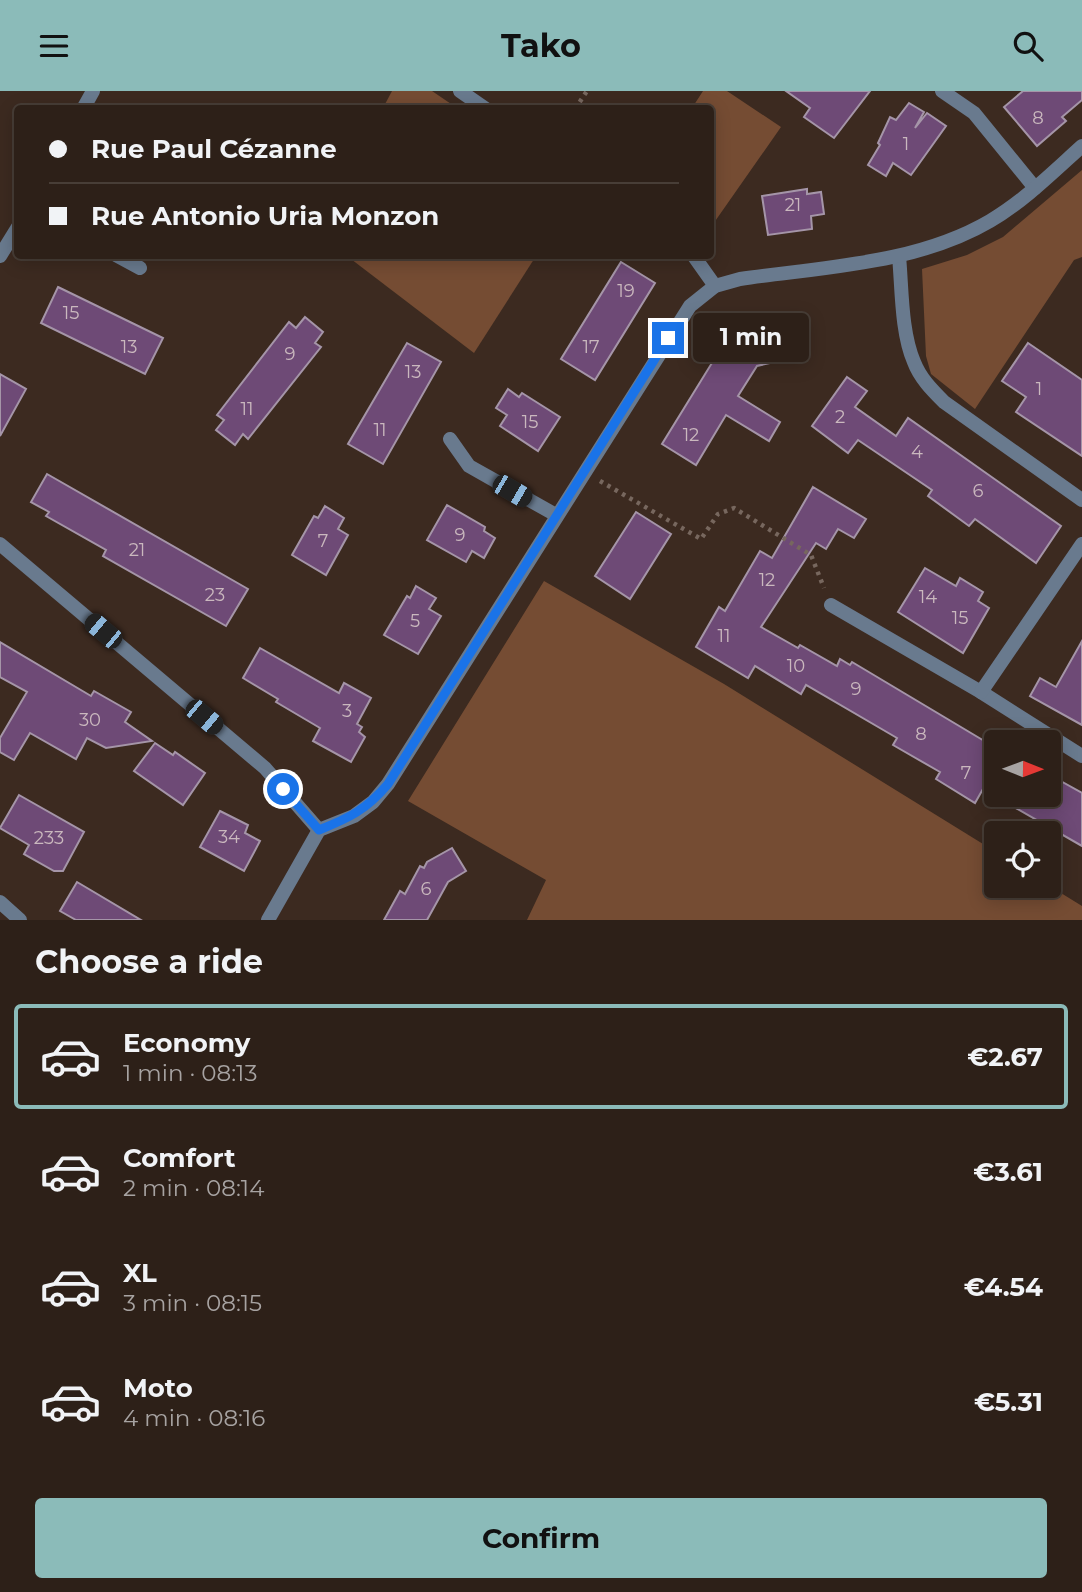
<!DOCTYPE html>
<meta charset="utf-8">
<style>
body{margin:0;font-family:Montserrat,sans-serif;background:#352821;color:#f1f3f6;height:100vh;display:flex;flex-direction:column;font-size:26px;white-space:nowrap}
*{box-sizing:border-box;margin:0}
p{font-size:23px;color:#a7a3a2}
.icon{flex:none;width:38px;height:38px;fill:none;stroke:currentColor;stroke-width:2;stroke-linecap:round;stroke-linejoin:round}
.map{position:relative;height:829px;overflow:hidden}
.side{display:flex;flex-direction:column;background:#2d2018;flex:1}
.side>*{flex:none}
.banner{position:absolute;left:14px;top:14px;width:700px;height:154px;border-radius:7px;box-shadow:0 4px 18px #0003,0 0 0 2px #483e37;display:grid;align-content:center;height:154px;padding:0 35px;background:#2d2018}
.needle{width:46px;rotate:91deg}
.buttons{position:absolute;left:984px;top:639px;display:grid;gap:14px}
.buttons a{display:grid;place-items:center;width:77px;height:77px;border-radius:7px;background:#2d2018;box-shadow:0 4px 18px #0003,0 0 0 2px #483e37;font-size:35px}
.end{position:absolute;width:32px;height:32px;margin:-16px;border:9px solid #1a73e8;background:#fff;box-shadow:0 0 0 4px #fff}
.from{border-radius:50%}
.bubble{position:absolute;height:49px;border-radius:7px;background:#2d2018;box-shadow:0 4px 18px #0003,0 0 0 2px #483e37;font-size:23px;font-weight:700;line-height:49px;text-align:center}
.car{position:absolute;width:21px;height:42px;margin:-21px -10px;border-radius:9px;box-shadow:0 0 5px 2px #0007;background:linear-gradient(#222 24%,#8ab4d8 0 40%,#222 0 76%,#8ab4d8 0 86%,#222 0)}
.banner b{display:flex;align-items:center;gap:24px;height:66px;font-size:26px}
.banner b+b{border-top:2px solid #483e37}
.banner i{width:18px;height:18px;background:#f1f3f6}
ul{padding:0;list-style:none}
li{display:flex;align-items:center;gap:21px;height:105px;margin:0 14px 10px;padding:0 21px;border:4px solid transparent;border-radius:7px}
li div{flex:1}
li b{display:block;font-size:26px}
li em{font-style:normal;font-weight:700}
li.selected{border-color:#8bbbb9}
li>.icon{width:63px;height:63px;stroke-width:1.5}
h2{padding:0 35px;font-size:32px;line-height:84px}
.action{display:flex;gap:14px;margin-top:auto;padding:14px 35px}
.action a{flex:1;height:80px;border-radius:7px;background:#8bbbb9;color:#111;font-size:28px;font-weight:700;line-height:80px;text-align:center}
header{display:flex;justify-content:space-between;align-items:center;height:91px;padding:0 35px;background:#8bbbb9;color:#111;font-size:32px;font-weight:700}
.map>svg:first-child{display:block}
.green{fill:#754c33}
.building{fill:#6e4a76;stroke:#a595a8;stroke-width:2}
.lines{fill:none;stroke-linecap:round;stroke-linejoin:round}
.path{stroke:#77675e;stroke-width:4.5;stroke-dasharray:3.5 5;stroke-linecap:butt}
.minor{stroke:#697a8e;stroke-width:14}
.route{stroke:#1a73e8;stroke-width:9}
.labels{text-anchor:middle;stroke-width:5;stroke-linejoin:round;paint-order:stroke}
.number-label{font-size:18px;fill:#cab8be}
</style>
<header><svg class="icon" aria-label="menu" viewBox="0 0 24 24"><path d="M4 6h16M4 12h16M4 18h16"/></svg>Tako<svg class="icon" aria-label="search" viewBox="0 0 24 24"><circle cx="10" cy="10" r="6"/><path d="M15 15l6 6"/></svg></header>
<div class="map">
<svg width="1082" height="829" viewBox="0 0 1082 829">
<rect width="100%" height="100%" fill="#3c2a20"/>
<g class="green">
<polygon points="392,0 432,0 457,17 383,17"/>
<polygon points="703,0 727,0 781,36 711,136 710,18 692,17"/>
<polygon points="1082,79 1082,166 1074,169 975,318 931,283 926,265 922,178 967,164 1003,146"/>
<polygon points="347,165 536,165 474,262"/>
<polygon points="544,490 724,593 996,761 996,794 1048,794 1082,815 1082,829 527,829 546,789 408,710"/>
</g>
<g class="building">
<polygon points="786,0 870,0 834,47 804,26 810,17"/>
<polygon points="1023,0 1082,0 1082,9 1062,26 1066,30 1037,55 1004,16"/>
<polygon points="909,12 924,21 915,37 927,22 946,35 911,84 893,72 886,85 868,74 880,54 878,52 890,26 896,29"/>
<polygon points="807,98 807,103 821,101 824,123 811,125 812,138 768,144 762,105"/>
<polygon points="621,171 655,192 595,289 561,268"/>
<polygon points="58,196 163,247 145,283 41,232"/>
<polygon points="305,226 323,241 315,252 321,256 248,348 243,343 235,354 216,339 224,329 217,324 289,231 296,237"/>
<polygon points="760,234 787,251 774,271 757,275 738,305 780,331 769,350 726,324 696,374 662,353 723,254 741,265"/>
<polygon points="407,252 441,271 383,373 348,353"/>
<polygon points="1028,252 1082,289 1082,365 1016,321 1026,306 1002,290"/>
<polygon points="0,283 26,298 0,345"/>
<polygon points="847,286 867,300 855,316 896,345 908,327 1061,435 1036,472 975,428 969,435 928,405 932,399 858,349 848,362 812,335"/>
<polygon points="508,298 519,306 522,302 560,326 538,360 500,335 507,324 496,317"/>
<polygon points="47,383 248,498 226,535 103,465 106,459 46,425 49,421 31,411"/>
<polygon points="813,396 866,428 854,447 838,438 826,458 816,452 761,536 798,557 800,554 837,575 840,568 850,574 852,571 996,657 996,675 975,712 936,688 940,681 893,654 897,647 806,594 801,603 755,575 748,587 696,556 719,516 725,520 760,460 772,467"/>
<polygon points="447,414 485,436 484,440 495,447 484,467 472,460 466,471 427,449"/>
<polygon points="325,415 344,427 338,438 348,444 326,484 292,464 314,425 318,427"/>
<polygon points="636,421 671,443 630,508 595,485"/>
<polygon points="925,477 956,495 960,487 983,501 978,510 989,517 963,562 898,521"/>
<polygon points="416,495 436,507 429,518 441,525 418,563 384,544 407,505 410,507"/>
<polygon points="1082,550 1082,634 1030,605 1040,587 1056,596"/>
<polygon points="0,551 91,605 94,600 131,621 125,631 152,650 106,657 87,647 76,668 30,642 14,669 0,661 0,647 27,601 0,586"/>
<polygon points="260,557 339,602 344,592 371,607 357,633 362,636 359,641 365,646 351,671 313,650 320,637 276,611 278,608 243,587"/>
<polygon points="155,652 173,664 175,661 205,682 183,714 134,680"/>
<polygon points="1048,683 1082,702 1082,755 993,704 1048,704"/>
<polygon points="19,704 84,741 63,780 54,780 24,763 29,754 0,737"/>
<polygon points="220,720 248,734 245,742 260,750 244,780 200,756"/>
<polygon points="452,757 466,780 448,791 427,829 384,829 400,800 405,803 420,775 424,777 427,771"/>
<polygon points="77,791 141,829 76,829 60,820"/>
</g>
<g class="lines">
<g class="path">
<polyline points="575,18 587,0"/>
<polyline points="600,390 701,448 718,423 734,417 811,464 824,497"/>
</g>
<g class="minor">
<polyline points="460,0 486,18"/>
<polyline points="942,0 974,22 1035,97"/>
<polyline points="83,18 93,0"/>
<polyline points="116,164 140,177"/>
<polyline points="693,164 715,195"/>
<polyline points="0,165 18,136"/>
<path d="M899,165C902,197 901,241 914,271C920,287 932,299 944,311L1082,409"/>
<polyline points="450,348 469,375 556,424"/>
<polyline points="0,453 265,677 319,739"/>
<polyline points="831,514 981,601 1082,665"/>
<polyline points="981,601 1082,453"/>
<polyline points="0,811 20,829"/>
<path d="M268,829L319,739L354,725L373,711L388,693L690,215L715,195L740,188C823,176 917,173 990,130C1024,110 1053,81 1082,55"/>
</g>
</g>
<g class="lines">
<path class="route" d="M283,698L319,739C349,727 366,719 388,693L668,247"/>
</g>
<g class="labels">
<g class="number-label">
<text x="1038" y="33">8</text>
<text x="906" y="59">1</text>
<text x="793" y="120">21</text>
<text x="626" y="206">19</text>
<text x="71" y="228">15</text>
<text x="129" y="262">13</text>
<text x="591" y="262">17</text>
<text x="290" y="269">9</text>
<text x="413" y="287">13</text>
<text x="1039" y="304">1</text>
<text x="247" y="324">11</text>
<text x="840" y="332">2</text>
<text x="530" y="337">15</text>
<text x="380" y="345">11</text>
<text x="691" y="350">12</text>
<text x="917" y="367">4</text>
<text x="978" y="406">6</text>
<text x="460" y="450">9</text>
<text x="323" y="456">7</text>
<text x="137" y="465">21</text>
<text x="767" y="495">12</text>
<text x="215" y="510">23</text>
<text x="928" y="512">14</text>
<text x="960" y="533">15</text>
<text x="415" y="536">5</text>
<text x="724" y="551">11</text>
<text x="796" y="581">10</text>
<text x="856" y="604">9</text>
<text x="347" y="626">3</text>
<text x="90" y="635">30</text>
<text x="921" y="649">8</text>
<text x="966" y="688">7</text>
<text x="229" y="752">34</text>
<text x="49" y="753">233</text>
<text x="426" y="804">6</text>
</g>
</g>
</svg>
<div class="buttons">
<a><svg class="needle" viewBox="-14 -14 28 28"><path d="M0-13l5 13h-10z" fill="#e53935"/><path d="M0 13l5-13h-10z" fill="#a7a3a2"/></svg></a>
<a><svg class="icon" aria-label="locate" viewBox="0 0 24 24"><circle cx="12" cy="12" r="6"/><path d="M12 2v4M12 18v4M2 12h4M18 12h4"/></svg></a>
</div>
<i class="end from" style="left:283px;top:698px"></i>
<i class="end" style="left:668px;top:247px"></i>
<div class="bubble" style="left:693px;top:222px;width:116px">1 min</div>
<i class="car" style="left:512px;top:400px;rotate:120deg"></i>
<i class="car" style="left:103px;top:540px;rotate:310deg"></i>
<i class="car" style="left:204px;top:626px;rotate:130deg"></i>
<div class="banner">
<b><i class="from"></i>Rue Paul Cézanne</b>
<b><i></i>Rue Antonio Uria Monzon</b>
</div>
</div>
<section class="side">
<h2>Choose a ride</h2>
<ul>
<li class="selected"><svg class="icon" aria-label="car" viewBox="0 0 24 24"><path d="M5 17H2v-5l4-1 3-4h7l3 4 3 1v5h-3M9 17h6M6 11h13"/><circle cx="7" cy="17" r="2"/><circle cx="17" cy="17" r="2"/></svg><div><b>Economy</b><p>1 min · 08:13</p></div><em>€2.67</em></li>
<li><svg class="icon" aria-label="car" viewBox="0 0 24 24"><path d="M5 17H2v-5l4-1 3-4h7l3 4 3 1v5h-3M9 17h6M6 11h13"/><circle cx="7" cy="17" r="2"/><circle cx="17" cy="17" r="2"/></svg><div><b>Comfort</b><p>2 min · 08:14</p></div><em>€3.61</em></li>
<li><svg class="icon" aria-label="car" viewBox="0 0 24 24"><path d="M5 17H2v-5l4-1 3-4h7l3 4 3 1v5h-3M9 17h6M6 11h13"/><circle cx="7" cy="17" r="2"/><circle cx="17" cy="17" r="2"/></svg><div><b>XL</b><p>3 min · 08:15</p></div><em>€4.54</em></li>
<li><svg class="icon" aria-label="car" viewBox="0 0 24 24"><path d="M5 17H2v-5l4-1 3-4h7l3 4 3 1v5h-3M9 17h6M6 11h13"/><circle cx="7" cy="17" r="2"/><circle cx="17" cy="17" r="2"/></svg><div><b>Moto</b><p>4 min · 08:16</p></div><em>€5.31</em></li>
</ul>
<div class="action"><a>Confirm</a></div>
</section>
